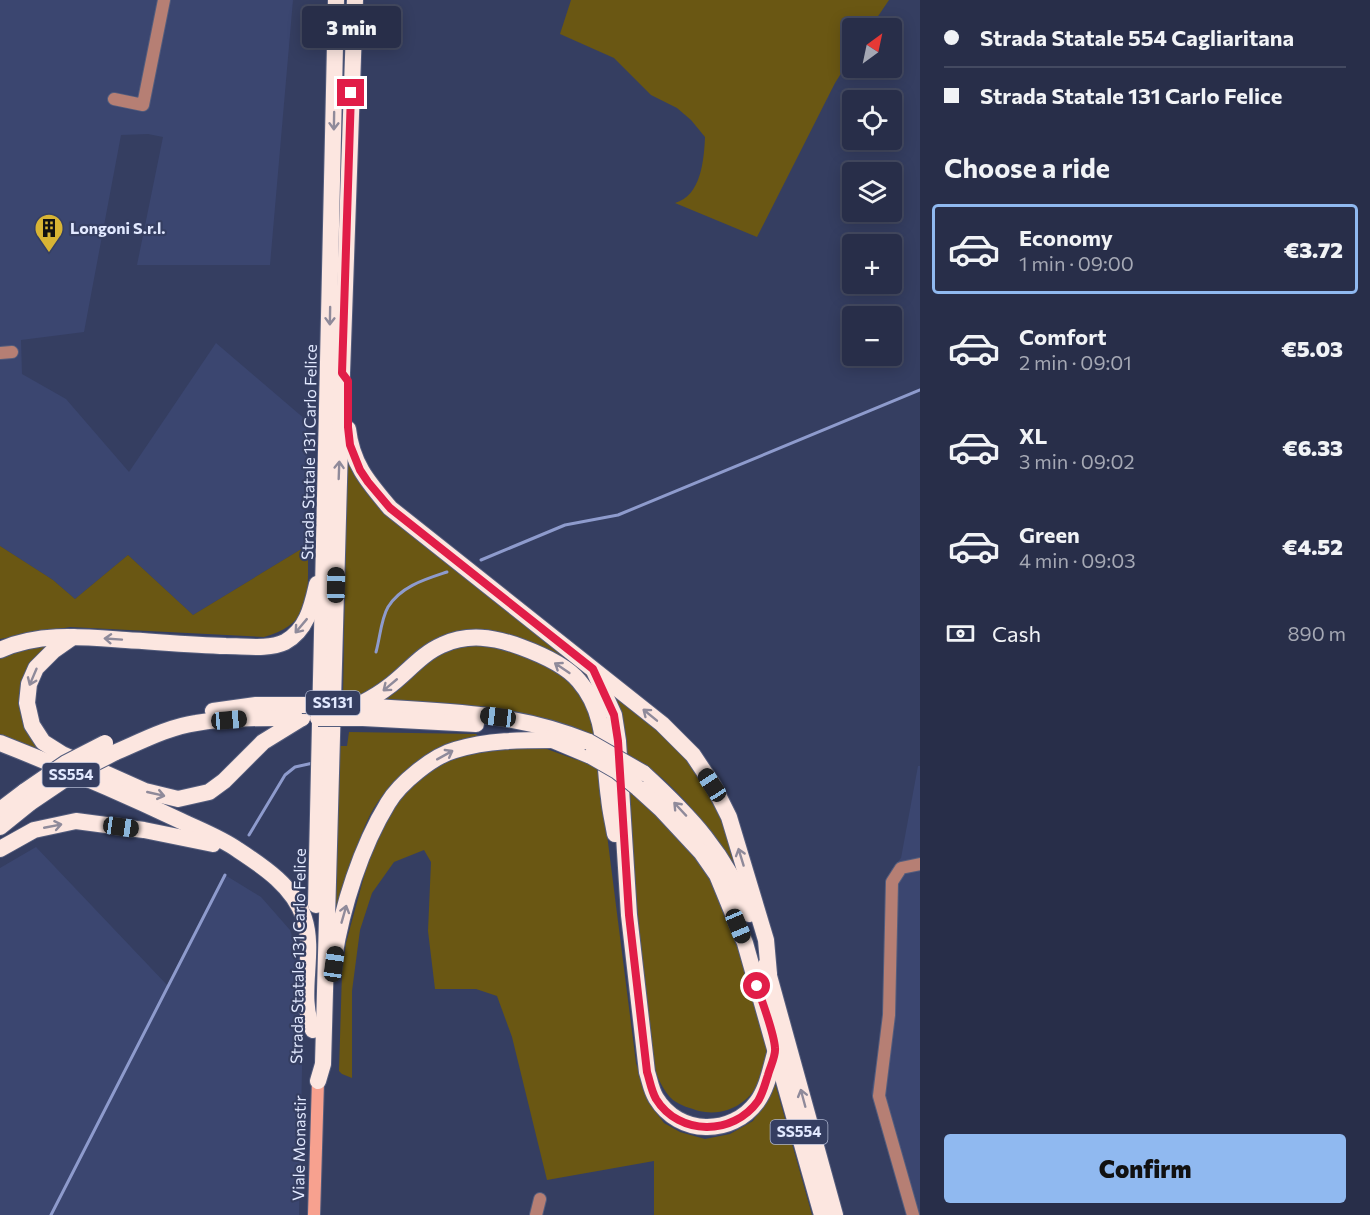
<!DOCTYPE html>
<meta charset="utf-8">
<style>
body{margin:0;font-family:Commissioner,sans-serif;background:#343a53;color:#f1f3f6;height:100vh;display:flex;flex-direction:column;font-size:22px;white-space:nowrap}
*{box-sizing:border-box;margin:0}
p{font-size:20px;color:#a5a8b4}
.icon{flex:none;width:33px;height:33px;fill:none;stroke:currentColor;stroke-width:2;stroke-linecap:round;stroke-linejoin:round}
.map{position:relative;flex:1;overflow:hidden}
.sheet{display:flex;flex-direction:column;background:#282e49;width:450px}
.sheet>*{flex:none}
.guide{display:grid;align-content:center;height:132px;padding:0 24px;background:#282e49}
.needle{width:39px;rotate:33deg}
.controls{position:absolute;left:842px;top:18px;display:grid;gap:12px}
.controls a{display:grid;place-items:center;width:60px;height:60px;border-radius:6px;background:#282e49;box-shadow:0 3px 15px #0003,0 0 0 2px #444a61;font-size:30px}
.end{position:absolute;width:27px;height:27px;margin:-14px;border:8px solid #e11d48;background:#fff;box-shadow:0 0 0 3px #fff}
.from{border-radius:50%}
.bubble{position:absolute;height:42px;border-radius:6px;background:#282e49;box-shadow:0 3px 15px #0003,0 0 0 2px #444a61;font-size:20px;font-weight:800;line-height:42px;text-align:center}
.car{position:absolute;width:18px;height:36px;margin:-18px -9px;border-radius:8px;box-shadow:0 0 4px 2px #0007;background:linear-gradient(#222 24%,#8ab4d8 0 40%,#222 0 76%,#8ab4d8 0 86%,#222 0)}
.guide b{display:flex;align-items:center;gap:21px;height:57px;font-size:22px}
.guide b+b{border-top:2px solid #444a61}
.guide i{width:15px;height:15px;background:#f1f3f6}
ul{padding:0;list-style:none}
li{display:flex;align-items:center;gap:18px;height:90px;margin:0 12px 9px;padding:0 12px;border:3px solid transparent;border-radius:6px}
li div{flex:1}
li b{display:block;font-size:22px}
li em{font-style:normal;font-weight:800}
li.active{border-color:#90b9f0}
li>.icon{width:54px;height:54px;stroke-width:1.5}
h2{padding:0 24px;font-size:27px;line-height:72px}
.pay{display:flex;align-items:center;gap:15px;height:66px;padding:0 24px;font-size:22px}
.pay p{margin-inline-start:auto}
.cta{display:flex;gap:12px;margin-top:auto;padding:12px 24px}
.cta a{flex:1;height:69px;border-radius:6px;background:#90b9f0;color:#111;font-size:24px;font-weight:800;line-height:69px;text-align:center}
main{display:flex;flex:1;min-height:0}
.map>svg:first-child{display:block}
.built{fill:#3b4670}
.green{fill:#6a5713}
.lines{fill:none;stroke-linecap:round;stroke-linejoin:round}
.stream{stroke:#8e9bcd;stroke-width:3}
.minor-casing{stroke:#545d7d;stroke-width:14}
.secondary-casing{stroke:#545d7d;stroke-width:14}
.trunk-casing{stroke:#545d7d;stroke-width:18}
.minor{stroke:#b67f74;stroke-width:12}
.secondary{stroke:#f7a18f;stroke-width:12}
.trunk{stroke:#fce6e0;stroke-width:16}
.trunk-bridge-casing{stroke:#545d7d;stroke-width:18;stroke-linecap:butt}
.trunk-bridge{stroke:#fce6e0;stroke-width:16}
.oneway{stroke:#8f8a9a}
.route{stroke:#e11d48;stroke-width:8}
.labels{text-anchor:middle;stroke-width:4.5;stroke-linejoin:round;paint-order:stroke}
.shield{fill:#353e61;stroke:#aeb6d0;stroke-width:1.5}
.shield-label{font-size:15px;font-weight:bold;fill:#e2e9ff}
.poi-label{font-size:16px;font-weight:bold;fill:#e2e9ff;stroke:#353e61;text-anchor:start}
.street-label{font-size:16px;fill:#e2e9ff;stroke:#353e61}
</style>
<main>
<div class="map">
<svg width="920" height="1215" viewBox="0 0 920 1215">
<rect width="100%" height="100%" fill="#353e61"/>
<g class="built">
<polygon points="0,0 293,0 270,265 137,265 163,137 148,134 121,135 84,332 21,340 22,374 66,399 129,472 216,343 306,420 308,545 193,615 128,555 75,599 53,580 0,546"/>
<polygon points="918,766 920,766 920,1215 907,1215 871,1093 884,1021 885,948 891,870 901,858"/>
<polygon points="36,847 168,986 225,875 261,897 290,930 304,973 299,1215 0,1215 0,868"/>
</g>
<g class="green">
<path d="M571,0H889L870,28H852V56L835,83L757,237L675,203C701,196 704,160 705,137L691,120L677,108L651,95L614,58L560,34Z"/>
<polygon points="347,454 357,476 588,673 607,706 581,676 461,631 374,691 356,699 343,698"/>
<path d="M308,545C307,589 316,623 264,637L70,627L0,639V546L53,580L75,599L128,555L193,615Z"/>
<polygon points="49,641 21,697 59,758 0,736 0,655"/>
<polygon points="474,645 512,649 561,674 587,699 596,719 605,819 636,1063 649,1103 664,1123 680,1132 705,1139 730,1134 753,1121 775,1083 812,1215 654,1215 654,1161 547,1180 512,1037 497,996 476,989 435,989 428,931 431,862 424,850 394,862 372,893 360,930 352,991 352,1078 342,1074 339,1071 342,973 346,943 373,843 401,794 431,767 457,754 507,745 544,748 577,760 578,730 533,716 492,707 380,703 435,656 458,648"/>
<path d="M612,693C635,712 666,734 685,756C717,792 730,840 747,884C721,847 696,808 662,778C650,768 636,760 623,751Z"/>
<path d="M349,732L476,734L478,736C462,739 448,743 434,750C411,762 382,791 370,815C354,846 346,889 335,924L339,746H347Z"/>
<path d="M626,789L671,827L707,869L734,930L767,1050C766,1056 767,1063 765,1068C757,1098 730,1118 699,1111C690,1108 681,1106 673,1100C663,1091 658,1077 652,1065Z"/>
</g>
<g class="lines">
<g class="stream">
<polyline points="481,560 565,525 618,515 920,390"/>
<path d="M376,652C380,638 381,619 388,607C401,586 426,579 447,572"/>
<polyline points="249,835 285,775 295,767 313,763"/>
<polyline points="51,1215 225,875"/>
</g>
<g class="minor-casing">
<g id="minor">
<polyline points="114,99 143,105 164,0"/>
<polyline points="0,353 12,352"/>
<polyline points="536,1215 540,1199"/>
<polyline points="913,1215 879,1096 889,1015 892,882 901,868 920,864"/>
</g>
</g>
<g class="secondary-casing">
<polyline id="secondary" points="314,1215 318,1081"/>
</g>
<g class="trunk-casing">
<g id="trunk">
<path d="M348,429C352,464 368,482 390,508L662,724L693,755L713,785L729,817L766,940L769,974"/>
<polyline points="73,637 53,651 36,668 29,684 27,703 32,725 43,742 62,754 145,791 178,799 209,792 224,781 263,742 302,718"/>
<path d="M0,650C40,632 83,637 126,640C159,642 193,645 226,646C245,646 268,650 285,642C307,630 312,606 317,584"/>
<path d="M595,673L614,715L618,741L629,915L647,1072C650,1081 651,1090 656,1098C679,1136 732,1136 757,1102C768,1087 771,1066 776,1050"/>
<path d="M357,706C368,700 378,695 388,687C406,674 421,654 442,645C468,633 494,637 521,647C540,654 566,665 579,681C608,714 603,758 609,798C610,810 613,822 615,834"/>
<path d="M358,706C436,711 515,711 589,742"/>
<polyline points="213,711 256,705 302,705"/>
<polyline points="363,718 476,724"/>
<polyline points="548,738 591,756"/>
<path d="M0,743C61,767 122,793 181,821C200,830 221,838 238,850C264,867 294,887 304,918C316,954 297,996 313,1030"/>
<path d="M114,753C140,742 168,727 196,723C231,717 267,718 302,718"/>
<path d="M643,773C690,816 726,854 749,914"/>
<polyline points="638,788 661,809 701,852 717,875 745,943 822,1215"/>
<polyline points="0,810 25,791"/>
<polyline points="0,827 31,802"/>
<polyline points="0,849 34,830 76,821 144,830 213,844"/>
<polyline points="316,905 336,0"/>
<path d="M334,958C342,907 361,847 388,803C400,783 433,756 455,750C488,740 521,740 555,740"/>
<polyline points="766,965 835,1215"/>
<polyline points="318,1081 323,1064 342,373 355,0"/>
</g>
</g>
<use href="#minor" class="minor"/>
<use href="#secondary" class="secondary"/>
<use href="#trunk" class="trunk"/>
<g class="trunk-bridge-casing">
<g id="trunk-bridge">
<polyline points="302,705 357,706"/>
<polyline points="318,718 363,718"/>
<polyline points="589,742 643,773"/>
<polyline points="591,756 617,771 638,788"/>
<polyline points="25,791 66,763 105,743"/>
<polyline points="31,802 71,775 114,753"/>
</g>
</g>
<use href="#trunk-bridge" class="trunk-bridge"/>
</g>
<defs><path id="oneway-shaft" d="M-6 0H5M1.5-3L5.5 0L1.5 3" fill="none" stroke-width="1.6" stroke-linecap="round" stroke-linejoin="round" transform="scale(1.5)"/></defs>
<g class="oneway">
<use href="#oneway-shaft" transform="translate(334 121) rotate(91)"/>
<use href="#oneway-shaft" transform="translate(330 316) rotate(91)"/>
<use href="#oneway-shaft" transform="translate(339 470) rotate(-88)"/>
<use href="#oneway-shaft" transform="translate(301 626) rotate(130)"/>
<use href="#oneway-shaft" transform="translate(113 639) rotate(-176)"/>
<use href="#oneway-shaft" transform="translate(562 668) rotate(-146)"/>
<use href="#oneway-shaft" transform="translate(33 677) rotate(113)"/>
<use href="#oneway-shaft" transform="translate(390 685) rotate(140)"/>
<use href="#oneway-shaft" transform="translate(650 715) rotate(-141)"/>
<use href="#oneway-shaft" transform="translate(445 755) rotate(-29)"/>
<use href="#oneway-shaft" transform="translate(156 794) rotate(13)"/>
<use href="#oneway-shaft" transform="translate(680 809) rotate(-133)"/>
<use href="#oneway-shaft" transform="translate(53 826) rotate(-11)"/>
<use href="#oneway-shaft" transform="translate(741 857) rotate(-107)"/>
<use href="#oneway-shaft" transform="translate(344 914) rotate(-74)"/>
<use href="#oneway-shaft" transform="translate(803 1098) rotate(-105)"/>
</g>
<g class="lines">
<path class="route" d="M351,93L342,373L348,381V427L350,445L360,470L368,482L390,508L593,669L614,715L618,741L629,915L647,1072C650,1081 651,1090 656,1099C679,1136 733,1136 758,1101C763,1093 765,1084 768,1075C770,1067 776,1056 775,1048C774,1032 762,1002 757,986"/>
</g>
<defs>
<g id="building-pin" transform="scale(1.5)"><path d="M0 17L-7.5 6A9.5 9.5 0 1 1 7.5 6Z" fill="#d8b434" stroke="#353e61"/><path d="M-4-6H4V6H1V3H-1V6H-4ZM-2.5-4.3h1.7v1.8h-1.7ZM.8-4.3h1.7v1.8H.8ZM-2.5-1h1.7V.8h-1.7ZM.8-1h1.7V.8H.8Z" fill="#111"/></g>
</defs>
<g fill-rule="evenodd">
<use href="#building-pin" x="49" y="228"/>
</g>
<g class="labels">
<g class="shield">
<rect x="306" y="691" width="54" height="24" rx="4.5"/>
<rect x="42.5" y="763" width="57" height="24" rx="4.5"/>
<rect x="770.5" y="1120" width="57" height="24" rx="4.5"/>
</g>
<g class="shield-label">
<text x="333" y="708">SS131</text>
<text x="71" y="780">SS554</text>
<text x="799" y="1137">SS554</text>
</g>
<g class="poi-label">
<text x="70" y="234">Longoni S.r.l.</text>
</g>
<g class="street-label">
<text transform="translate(309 452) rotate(-89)" y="6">Strada Statale 131 Carlo Felice</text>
<text transform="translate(298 956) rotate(-89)" y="6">Strada Statale 131 Carlo Felice</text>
<text transform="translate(299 1148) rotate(-89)" y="6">Viale Monastir</text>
</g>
</g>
</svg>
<div class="controls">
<a><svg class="needle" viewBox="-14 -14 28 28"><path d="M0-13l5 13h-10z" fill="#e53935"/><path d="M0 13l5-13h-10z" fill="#a5a8b4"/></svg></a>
<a><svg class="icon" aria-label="locate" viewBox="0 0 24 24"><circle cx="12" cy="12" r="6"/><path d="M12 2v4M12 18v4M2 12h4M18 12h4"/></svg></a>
<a><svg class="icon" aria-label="layers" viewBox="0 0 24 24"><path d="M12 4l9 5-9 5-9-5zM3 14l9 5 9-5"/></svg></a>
<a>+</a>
<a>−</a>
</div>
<i class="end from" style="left:757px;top:986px"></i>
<i class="end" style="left:351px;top:93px"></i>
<div class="bubble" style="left:302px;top:6px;width:99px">3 min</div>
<i class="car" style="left:336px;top:585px;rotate:1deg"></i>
<i class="car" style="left:498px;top:717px;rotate:277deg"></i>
<i class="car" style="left:229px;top:720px;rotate:85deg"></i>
<i class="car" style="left:712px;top:785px;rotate:327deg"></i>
<i class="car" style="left:121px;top:827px;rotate:98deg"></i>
<i class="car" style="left:738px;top:926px;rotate:157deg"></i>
<i class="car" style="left:334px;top:964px;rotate:8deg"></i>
</div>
<section class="sheet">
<div class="guide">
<b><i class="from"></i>Strada Statale 554 Cagliaritana</b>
<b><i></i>Strada Statale 131 Carlo Felice</b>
</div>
<h2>Choose a ride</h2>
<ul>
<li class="active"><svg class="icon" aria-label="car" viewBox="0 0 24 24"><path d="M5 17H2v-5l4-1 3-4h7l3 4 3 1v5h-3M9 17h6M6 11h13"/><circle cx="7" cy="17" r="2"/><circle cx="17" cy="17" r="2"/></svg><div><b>Economy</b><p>1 min · 09:00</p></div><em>€3.72</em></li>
<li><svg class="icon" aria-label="car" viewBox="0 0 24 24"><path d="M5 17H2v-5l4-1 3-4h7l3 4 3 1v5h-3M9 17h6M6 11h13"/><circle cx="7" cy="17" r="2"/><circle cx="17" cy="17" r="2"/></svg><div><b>Comfort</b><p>2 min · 09:01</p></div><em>€5.03</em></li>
<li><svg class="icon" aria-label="car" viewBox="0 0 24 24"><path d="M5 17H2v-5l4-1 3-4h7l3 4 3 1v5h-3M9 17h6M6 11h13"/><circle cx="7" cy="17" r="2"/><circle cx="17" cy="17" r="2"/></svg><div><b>XL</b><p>3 min · 09:02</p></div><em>€6.33</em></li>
<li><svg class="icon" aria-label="car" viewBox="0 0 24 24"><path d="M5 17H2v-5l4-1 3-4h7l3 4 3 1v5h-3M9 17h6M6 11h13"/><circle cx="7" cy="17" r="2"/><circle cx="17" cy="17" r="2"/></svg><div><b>Green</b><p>4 min · 09:03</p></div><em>€4.52</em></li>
</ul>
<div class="pay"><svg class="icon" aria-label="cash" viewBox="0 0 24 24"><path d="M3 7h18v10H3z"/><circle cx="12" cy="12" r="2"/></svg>Cash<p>890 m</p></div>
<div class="cta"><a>Confirm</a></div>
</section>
</main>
